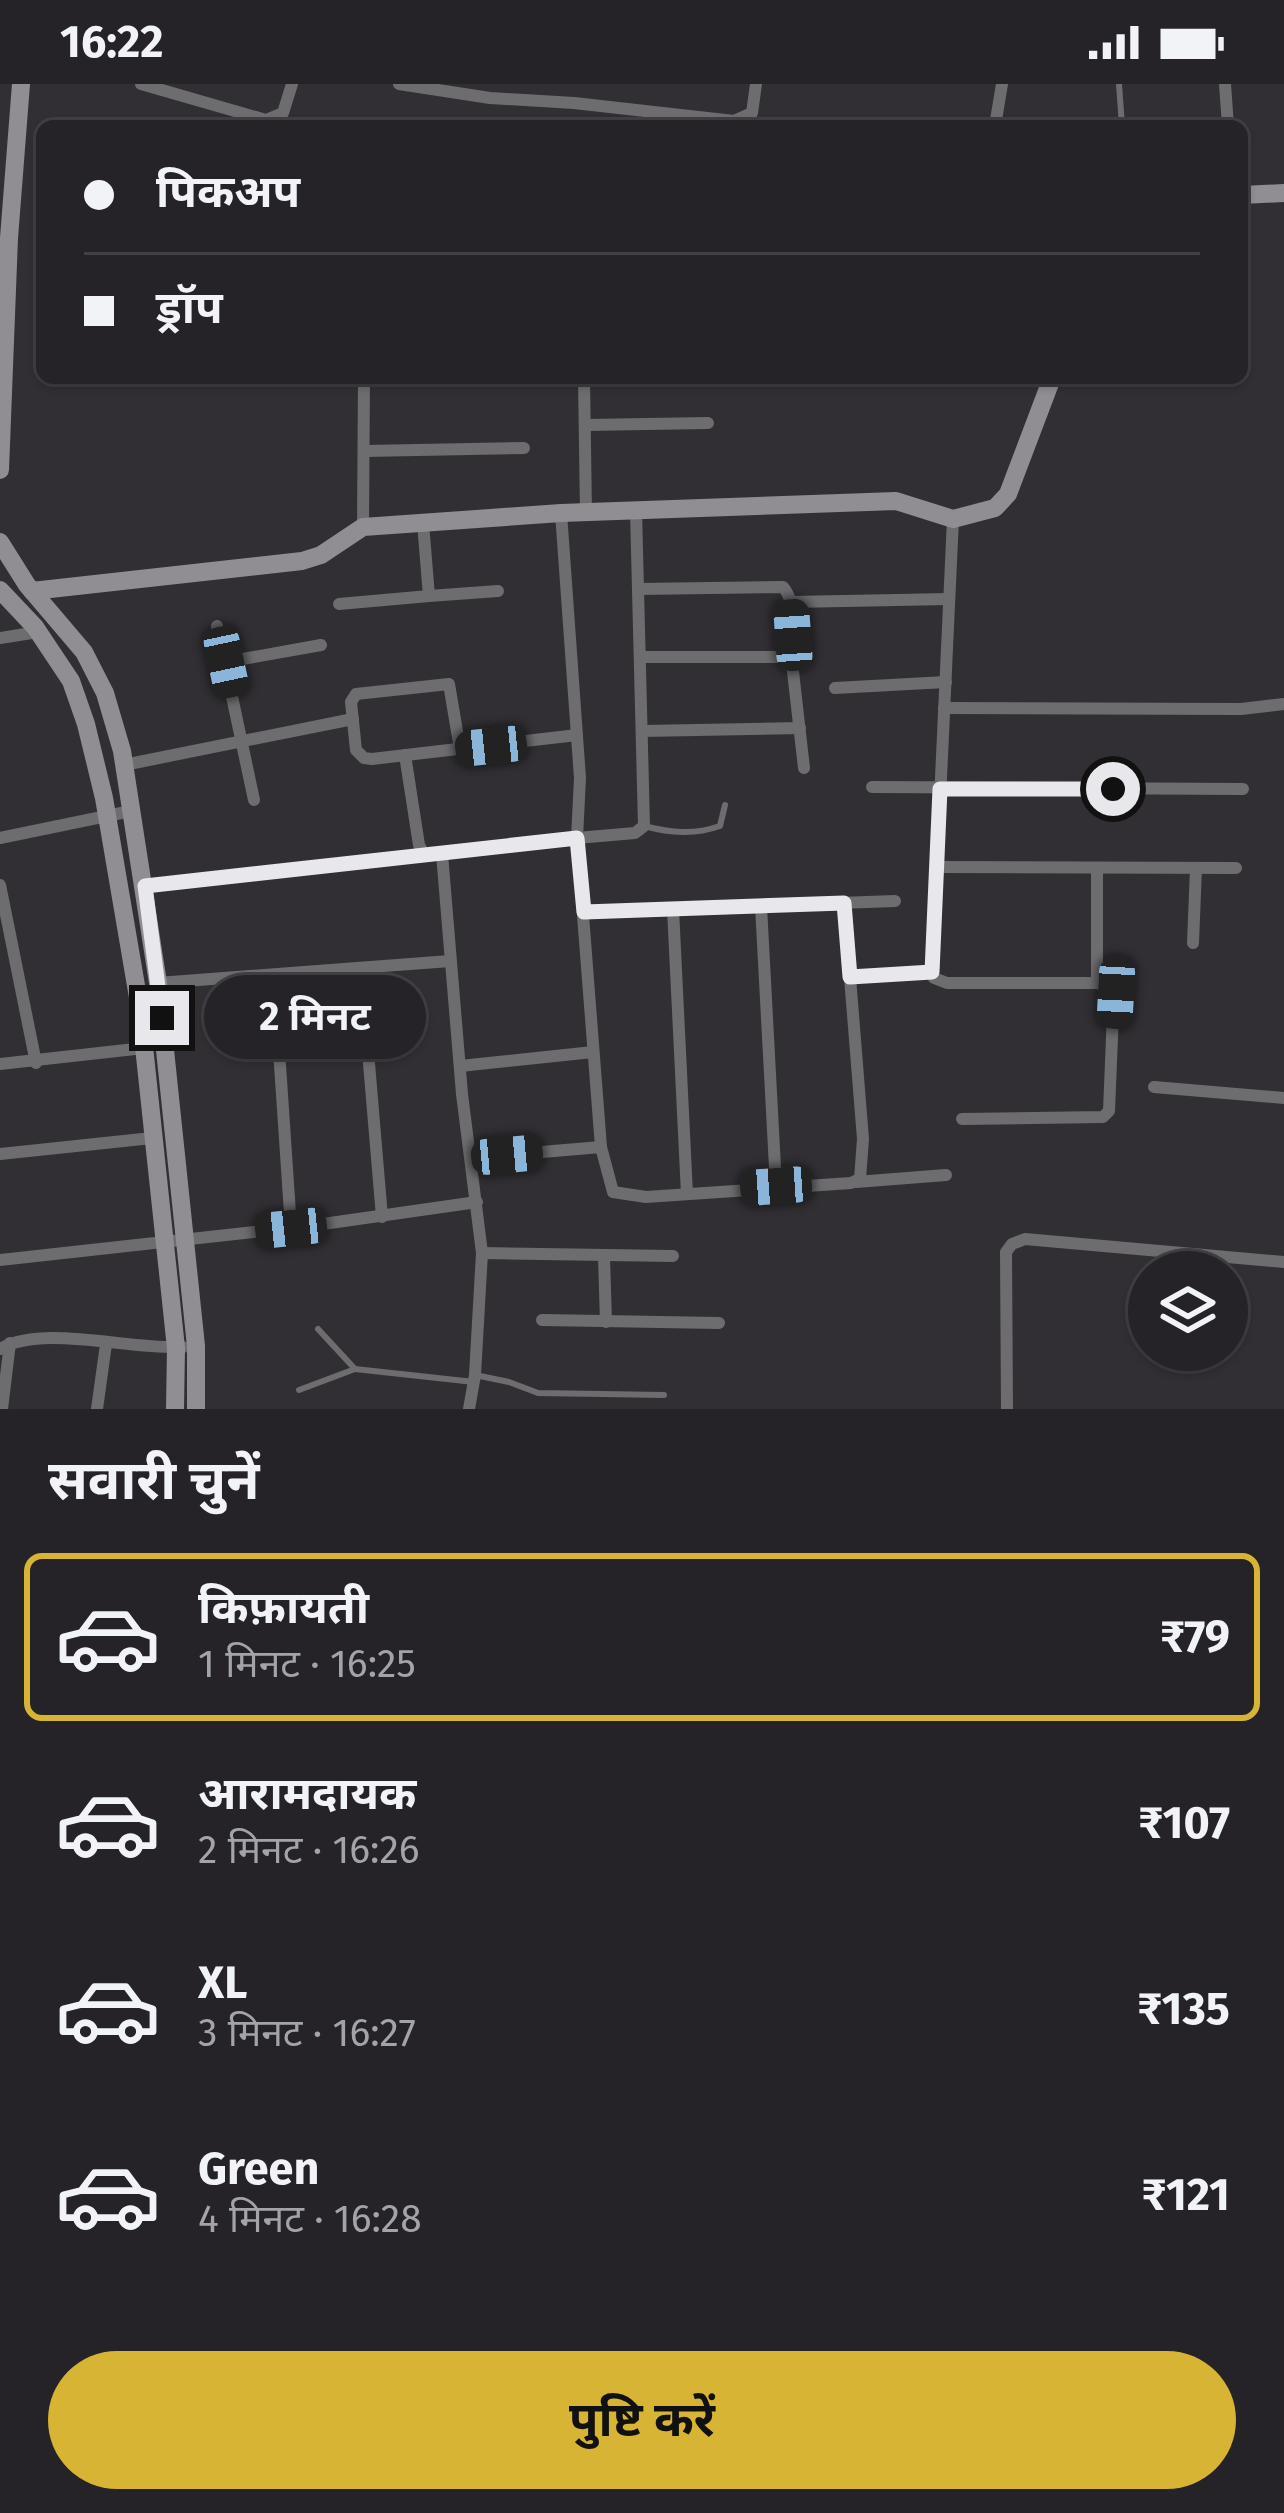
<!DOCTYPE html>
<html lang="hi">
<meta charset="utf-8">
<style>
body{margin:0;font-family:"Fira Sans","Noto Sans Devanagari",sans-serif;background:#312f33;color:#f1f3f6;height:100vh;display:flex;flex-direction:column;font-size:45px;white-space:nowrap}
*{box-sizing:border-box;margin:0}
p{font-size:39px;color:#a3a4a7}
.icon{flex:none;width:66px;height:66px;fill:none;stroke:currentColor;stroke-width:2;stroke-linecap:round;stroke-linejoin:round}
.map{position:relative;height:1325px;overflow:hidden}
.panel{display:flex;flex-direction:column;background:#252327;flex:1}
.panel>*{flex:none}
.top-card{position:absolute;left:36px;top:36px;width:1212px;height:264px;border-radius:18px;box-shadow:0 3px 9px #0004,0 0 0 3px #424044;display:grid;align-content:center;height:264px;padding:0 48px;background:#252327}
.tools{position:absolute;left:1128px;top:1167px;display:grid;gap:24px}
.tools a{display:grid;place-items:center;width:120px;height:120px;border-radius:50%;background:#252327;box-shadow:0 3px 9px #0004,0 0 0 3px #424044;font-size:60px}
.end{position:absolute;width:54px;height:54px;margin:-27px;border:15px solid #e8e7eb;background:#111;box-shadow:0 0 0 6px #111}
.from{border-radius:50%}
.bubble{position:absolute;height:84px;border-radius:42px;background:#252327;box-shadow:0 3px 9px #0004,0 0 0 3px #424044;font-size:39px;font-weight:700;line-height:84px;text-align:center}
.car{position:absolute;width:36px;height:72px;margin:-36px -18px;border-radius:15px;box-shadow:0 0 9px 3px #0007;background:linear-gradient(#222 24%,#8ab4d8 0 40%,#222 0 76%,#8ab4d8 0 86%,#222 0)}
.top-card b{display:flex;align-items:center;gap:42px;height:114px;font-size:45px}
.top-card b+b{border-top:3px solid #424044}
.top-card i{width:30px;height:30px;background:#f1f3f6}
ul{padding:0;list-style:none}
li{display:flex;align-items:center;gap:36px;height:168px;margin:0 24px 18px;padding:0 24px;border:6px solid transparent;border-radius:18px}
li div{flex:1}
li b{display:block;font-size:45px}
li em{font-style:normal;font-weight:700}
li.current{border-color:#d7b434}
li>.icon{width:108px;height:108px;stroke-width:1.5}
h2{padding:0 48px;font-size:54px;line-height:144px}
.cta{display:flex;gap:24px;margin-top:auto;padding:24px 48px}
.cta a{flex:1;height:138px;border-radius:72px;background:#d7b434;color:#111;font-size:48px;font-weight:700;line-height:138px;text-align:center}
.status{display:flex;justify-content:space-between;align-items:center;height:84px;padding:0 60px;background:#252327;direction:ltr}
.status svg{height:33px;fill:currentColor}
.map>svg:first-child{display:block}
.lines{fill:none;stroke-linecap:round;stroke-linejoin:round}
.lane{stroke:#6d6c6f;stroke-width:6}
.street{stroke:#6d6c6f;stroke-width:12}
.secondary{stroke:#908e92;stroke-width:18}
.route{stroke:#e8e7eb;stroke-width:15}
</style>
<div class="status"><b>16:22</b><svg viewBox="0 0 49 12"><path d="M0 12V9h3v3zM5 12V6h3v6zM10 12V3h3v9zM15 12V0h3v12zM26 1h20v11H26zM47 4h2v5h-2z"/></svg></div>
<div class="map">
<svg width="1284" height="1325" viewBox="0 0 1284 1325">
<rect width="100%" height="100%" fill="#312f34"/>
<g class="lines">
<g class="lane">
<polyline points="1119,0 1122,42"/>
<path d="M644,742C671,749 694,751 720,742L725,721"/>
<polyline points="355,1285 474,1298"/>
<polyline points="475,1291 509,1298 538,1309 664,1311"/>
<polyline points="299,1306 355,1285 318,1245"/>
</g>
<g class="street">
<polyline points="141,0 266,36 283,29 292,0"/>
<polyline points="399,0 490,14 574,19 734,37 752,29 756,0"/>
<polyline points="1225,0 1228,42"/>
<polyline points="995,42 1002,0"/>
<polyline points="584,294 586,430"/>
<polyline points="585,341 708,339"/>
<polyline points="364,367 524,364"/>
<polyline points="636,427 644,742 635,749 577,754 601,1063 613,1108 646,1113 851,1099 860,1095 863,1055 844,819"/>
<polyline points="363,443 364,294"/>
<path d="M638,505L783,503C797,519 794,550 791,570L780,573H640"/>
<polyline points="429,512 498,507"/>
<polyline points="791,518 949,515"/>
<polyline points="339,520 429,512 423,439"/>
<polyline points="217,542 254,716"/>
<polyline points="0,554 38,548"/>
<polyline points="791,570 804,684"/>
<polyline points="226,578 321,561"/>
<polyline points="835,604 946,598"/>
<polyline points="944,624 1241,625 1284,620"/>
<polyline points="642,647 800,644"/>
<polyline points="460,665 449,600 356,610 351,618 356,666 364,674 372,675 577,651"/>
<polyline points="405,671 419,761 425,772"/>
<polyline points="124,681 353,635"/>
<polyline points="872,703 1243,705"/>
<polyline points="0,754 131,727"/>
<polyline points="442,770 577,754 580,694 561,429"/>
<polyline points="937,783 1236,784"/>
<polyline points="1097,784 1097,899"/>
<polyline points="0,801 36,979"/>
<polyline points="145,802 442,770 462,1010 482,1169 475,1291 469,1325"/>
<polyline points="761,822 776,1102"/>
<polyline points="673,825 687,1110"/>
<polyline points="584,828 895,817"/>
<polyline points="1193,859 1196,784"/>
<polyline points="361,885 382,1133"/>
<polyline points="932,888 953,435"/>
<polyline points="274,892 291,1144"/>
<polyline points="851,893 932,888 934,894 947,899 1097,899 1114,904 1109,1027 1103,1033 962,1035"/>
<polyline points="158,899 450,877"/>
<polyline points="0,980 144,964"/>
<polyline points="460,982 593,968"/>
<polyline points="1154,1003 1284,1014"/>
<polyline points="0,1070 152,1054"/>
<polyline points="471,1074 601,1063"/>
<polyline points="856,1098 946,1091"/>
<polyline points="482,1169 673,1172"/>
<polyline points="604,1173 606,1238"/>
<polyline points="0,1176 309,1142 477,1118"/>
<polyline points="542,1236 719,1239"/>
<path d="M0,1265C42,1240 130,1266 183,1263"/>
<polyline points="2,1325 10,1259"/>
<polyline points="97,1325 106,1260"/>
<polyline points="1007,1325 1006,1168 1012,1160 1025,1155 1284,1178"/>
</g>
<g class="secondary">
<polyline points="1242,111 1284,109"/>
<polyline points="0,386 9,154 21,0"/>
<polyline points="0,458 27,501 84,568 105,609 122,667 158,899 196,1262 196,1325"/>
<polyline points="0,506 35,543 71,597 86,640 104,714 140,925 176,1264 175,1325"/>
<polyline points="32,507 302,477 321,471 363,443 561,429 896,417 953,435 995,424 1008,410 1052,294"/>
</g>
</g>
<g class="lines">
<polyline class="route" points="162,934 145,802 577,754 584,828 844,819 850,893 932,888 940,705 1113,705"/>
</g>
</svg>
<div class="tools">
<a><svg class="icon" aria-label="layers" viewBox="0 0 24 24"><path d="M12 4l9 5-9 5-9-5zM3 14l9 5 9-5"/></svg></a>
</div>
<i class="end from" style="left:1113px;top:705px"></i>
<i class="end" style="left:162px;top:934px"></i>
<div class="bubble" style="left:204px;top:891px;width:222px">2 मिनट</div>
<i class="car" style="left:793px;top:551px;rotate:356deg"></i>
<i class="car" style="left:226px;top:578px;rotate:168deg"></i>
<i class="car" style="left:491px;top:662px;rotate:264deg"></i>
<i class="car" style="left:1116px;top:909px;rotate:183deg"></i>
<i class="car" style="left:507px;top:1071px;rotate:85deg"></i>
<i class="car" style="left:776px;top:1102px;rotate:266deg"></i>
<i class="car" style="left:291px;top:1144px;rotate:264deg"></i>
<div class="top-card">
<b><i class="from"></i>पिकअप</b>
<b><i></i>ड्रॉप</b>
</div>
</div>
<section class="panel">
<h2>सवारी चुनें</h2>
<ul>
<li class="current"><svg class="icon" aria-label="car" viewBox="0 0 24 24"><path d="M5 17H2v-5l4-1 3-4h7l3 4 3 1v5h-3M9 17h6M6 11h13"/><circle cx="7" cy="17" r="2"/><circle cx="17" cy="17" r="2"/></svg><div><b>किफ़ायती</b><p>1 मिनट · 16:25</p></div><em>₹79</em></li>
<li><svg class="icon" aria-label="car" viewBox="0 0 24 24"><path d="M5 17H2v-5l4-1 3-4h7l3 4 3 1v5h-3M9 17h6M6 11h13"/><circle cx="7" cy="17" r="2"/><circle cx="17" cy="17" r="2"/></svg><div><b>आरामदायक</b><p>2 मिनट · 16:26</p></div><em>₹107</em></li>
<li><svg class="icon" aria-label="car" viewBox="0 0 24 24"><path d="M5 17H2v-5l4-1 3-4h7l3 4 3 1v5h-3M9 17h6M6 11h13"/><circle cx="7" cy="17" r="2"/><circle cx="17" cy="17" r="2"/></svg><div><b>XL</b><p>3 मिनट · 16:27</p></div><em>₹135</em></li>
<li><svg class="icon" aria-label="car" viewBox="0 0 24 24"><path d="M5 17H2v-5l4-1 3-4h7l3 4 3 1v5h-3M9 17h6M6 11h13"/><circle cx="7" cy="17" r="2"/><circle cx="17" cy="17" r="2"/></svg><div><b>Green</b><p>4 मिनट · 16:28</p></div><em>₹121</em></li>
</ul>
<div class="cta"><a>पुष्टि करें</a></div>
</section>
